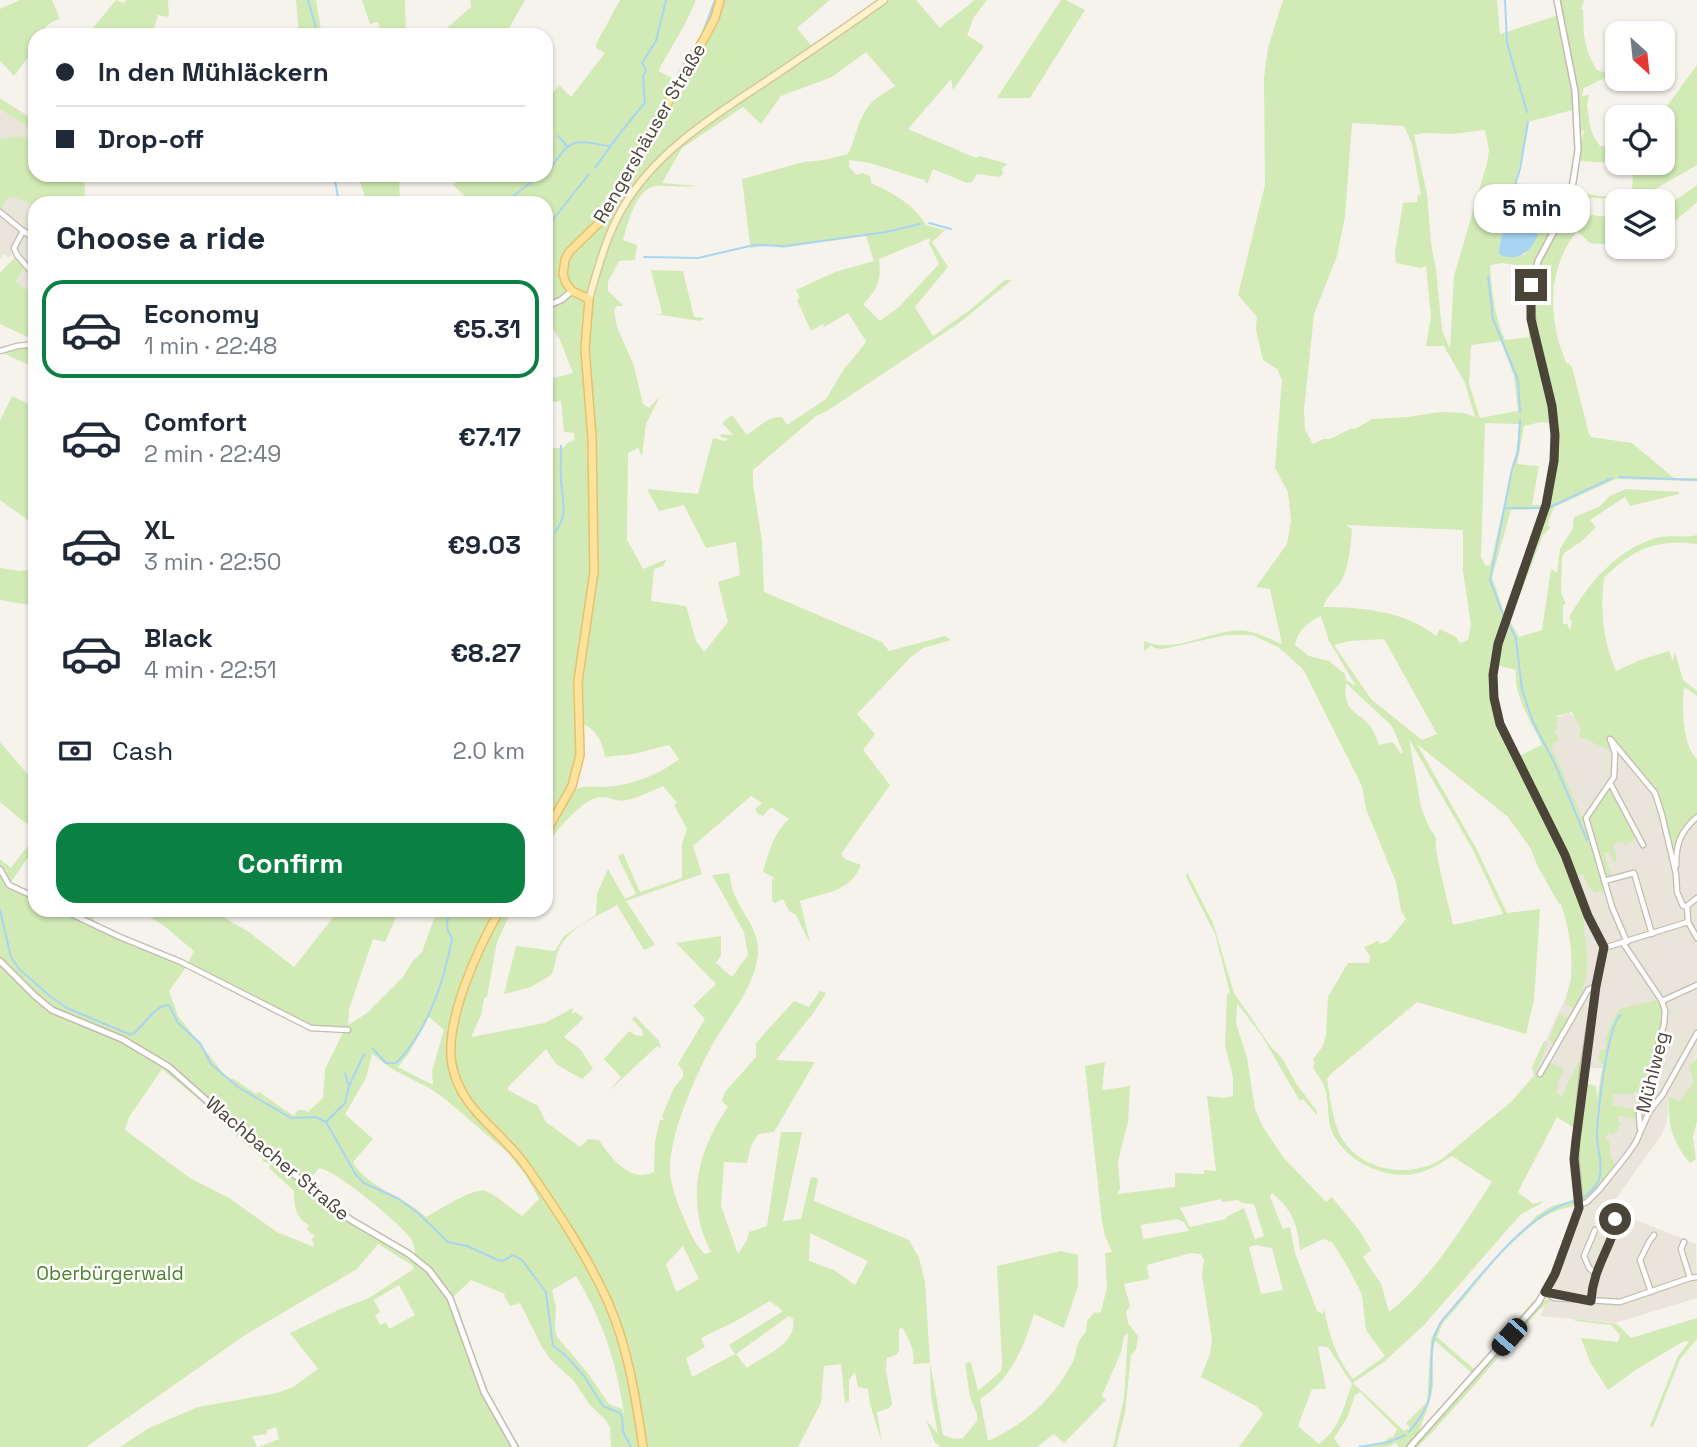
<!DOCTYPE html>
<meta charset="utf-8">
<style>
body{margin:0;font-family:"Space Grotesk",sans-serif;background:#f6f6f7;color:#1f2937;height:100vh;display:flex;flex-direction:column;font-size:26px;white-space:nowrap}
*{box-sizing:border-box;margin:0}
p{font-size:23px;color:#747a83}
.icon{flex:none;width:38px;height:38px;fill:none;stroke:currentColor;stroke-width:2;stroke-linecap:round;stroke-linejoin:round}
.map{position:relative;flex:1;overflow:hidden}
.side{position:absolute;left:28px;top:196px;width:525px;height:721px;display:flex;flex-direction:column;background:#fff;border-radius:21px;box-shadow:0 2px 5px #0004}
.side>*{flex:none}
.hud{position:absolute;left:28px;top:28px;width:525px;height:154px;border-radius:21px;box-shadow:0 2px 5px #0004;display:grid;align-content:center;height:154px;padding:0 28px;background:#fff}
.needle{width:46px;rotate:153deg}
.controls{position:absolute;left:1605px;top:21px;display:grid;gap:14px}
.controls a{display:grid;place-items:center;width:70px;height:70px;border-radius:14px;background:#fff;box-shadow:0 2px 5px #0004;font-size:35px}
.end{position:absolute;width:32px;height:32px;margin:-16px;border:9px solid #4b4439;background:#fff;box-shadow:0 0 0 4px #fff}
.from{border-radius:50%}
.bubble{position:absolute;height:49px;border-radius:21px;background:#fff;box-shadow:0 2px 5px #0004;font-size:23px;font-weight:600;line-height:49px;text-align:center}
.car{position:absolute;width:21px;height:42px;margin:-21px -10px;border-radius:9px;box-shadow:0 0 5px 2px #0007;background:linear-gradient(#222 24%,#8ab4d8 0 40%,#222 0 76%,#8ab4d8 0 86%,#222 0)}
.hud b{display:flex;align-items:center;gap:24px;height:66px;font-size:26px}
.hud b+b{border-top:2px solid #e0e1e3}
.hud i{width:18px;height:18px;background:#1f2937}
ul{padding:0;list-style:none}
li{display:flex;align-items:center;gap:21px;height:98px;margin:0 14px 10px;padding:0 14px;border:4px solid transparent;border-radius:21px}
li div{flex:1}
li b{display:block;font-size:26px}
li em{font-style:normal;font-weight:600}
li.active{border-color:#0b8043}
li>.icon{width:63px;height:63px;stroke-width:1.5}
h2{padding:0 28px;font-size:32px;line-height:84px}
.pay{display:flex;align-items:center;gap:18px;height:77px;padding:0 28px;font-size:26px}
.pay p{margin-inline-start:auto}
.cta{display:flex;gap:14px;margin-top:auto;padding:14px 28px}
.cta a{flex:1;height:80px;border-radius:21px;background:#0b8043;color:#fff;font-size:28px;font-weight:600;line-height:80px;text-align:center}
.map>svg:first-child{display:block}
.residential{fill:#eae5da}
.green{fill:#d2eab5;fill-rule:evenodd}
.water{fill:#a9d4f2}
.lines{fill:none;stroke-linecap:round;stroke-linejoin:round}
.stream{stroke:#a9d4f2;stroke-width:2}
.minor-casing{stroke:#c2bbae;stroke-width:7}
.tertiary-casing{stroke:#c2bbae;stroke-width:8}
.secondary-casing{stroke:#d6c79b;stroke-width:9}
.primary-casing{stroke:#e6c16a;stroke-width:10}
.minor{stroke:#fff;stroke-width:4.5}
.tertiary{stroke:#fff;stroke-width:5}
.secondary{stroke:#fff3cd;stroke-width:6}
.primary{stroke:#ffe39c;stroke-width:7}
.route{stroke:#4b4439;stroke-width:9}
.labels{text-anchor:middle;stroke-width:5;stroke-linejoin:round;paint-order:stroke}
.street-label{font-size:19px;fill:#4b4439;stroke:#fff}
.park-label{font-size:19px;fill:#4a7f2a;stroke:#fff}
</style>
<div class="map">
<svg width="1697" height="1447" viewBox="0 0 1697 1447">
<rect width="100%" height="100%" fill="#f6f3ec"/>
<g class="residential">
<polygon points="0,98 35,120 35,133 0,171"/>
<polygon points="0,186 35,203 35,300 7,281 17,256 14,251 9,258 4,254 0,259"/>
<polygon points="1569,713 1623,758 1653,792 1670,860 1677,858 1680,839 1688,827 1697,820 1697,1054 1691,1066 1693,1068 1690,1075 1696,1079 1681,1104 1669,1097 1667,1121 1662,1134 1614,1201 1636,1220 1696,1244 1697,1298 1615,1323 1540,1316 1553,1288 1582,1210 1602,1182 1604,1092 1644,1095 1624,1009 1615,1014 1604,1068 1579,1068 1550,1122 1532,1070 1563,1003 1565,1000 1573,1003 1583,979 1586,947 1542,803 1566,787 1538,724"/>
</g>
<g class="green">
<path d="M20,0H52L60,19C52,21 44,26 41,35H35V48L14,76L0,61V9Z"/>
<polygon points="116,0 124,3 126,0 168,0 169,17 158,15 152,35 87,35"/>
<polygon points="296,0 316,0 322,35 299,35"/>
<polygon points="362,0 405,0 406,35 382,35 378,22 370,24"/>
<polygon points="470,0 525,0 505,35 439,35 471,7"/>
<path d="M620,0H696L686,22L658,71L680,82L710,28L720,0H830L797,28L811,45L878,0H916L940,28C951,17 963,11 974,0H987L974,17L967,35L984,46L953,90L951,79L908,129L976,158L980,156L1008,164L1002,168L1003,174L999,177L977,174L972,182L967,183L933,169L927,184L924,180L870,163L849,160V167L857,175L862,173L870,176L871,183C893,193 914,204 926,225L945,230L932,242L948,267L915,307L933,336L970,310L1005,280H1012L959,323L827,411L816,416L753,470V484L762,541L764,592L882,642L889,651L945,636L951,640L923,648L911,657L857,714L875,734L863,750L890,785L841,854L845,859L861,865C850,893 825,892 800,901L810,943L796,915L789,911L783,899L775,903L772,901V878L776,881L773,877L763,872C769,851 773,834 789,819L771,807L763,816L758,814L755,809L762,803L751,796L693,846L702,874L626,901L655,945L644,950L617,905C598,916 568,928 559,949C555,957 556,967 551,975L531,987L504,994L516,946L555,951L564,936L596,915L597,894L608,869L625,899L636,894L618,857L623,853L640,892L682,878V844L687,829L674,805L677,803L663,786C652,791 640,797 627,800C618,803 610,796 601,797C584,797 552,834 546,848V448H563L569,442L575,440L574,433L564,432L561,401L552,402L553,415L548,421L546,364L554,378L573,373L560,340L546,318V203H461L466,197L453,185L464,175H546V101L559,85L571,97L605,53L596,48V44ZM866,52L895,86C886,93 875,97 868,107C857,121 856,139 848,154L824,160L804,162L742,179L750,245L748,246L751,248L766,245L782,248L866,236L874,261L835,272L796,290L800,298L797,300L811,331L823,324L824,327L848,313L866,341L864,345L844,369L826,399L787,425L782,417C768,416 758,428 747,435L732,415L722,423L733,435L721,434L720,437L729,439L725,441L713,438L698,494L647,489L659,511L684,505L706,548L736,542L740,575L718,582L728,622L704,652L696,641L686,606L651,601L654,569L663,566L667,559L643,569L627,540L628,453L638,448L642,456L646,424L660,396L649,408L643,404L634,366L617,327L614,310L617,306H624L608,291V282L619,261L635,260L637,245L623,240C628,223 636,187 657,186C671,185 683,188 697,186L662,183L682,148L743,107L761,124L781,96L832,77ZM930,238L929,243L939,264L899,307L880,321L863,304C877,291 882,279 879,259ZM581,723C596,729 603,742 605,757L633,754L669,745L679,759C658,776 627,787 600,787C584,787 584,784 569,794L581,739Z"/>
<polygon points="1061,0 1066,0 1085,10 1030,98 997,98"/>
<path d="M1283,0H1497L1500,34L1559,15L1557,0H1584L1581,9H1583C1584,35 1583,47 1597,70L1609,74L1617,72L1584,88L1582,96L1589,95L1587,105L1590,126L1593,135L1600,146L1617,147V163L1577,161L1578,142H1581L1584,131L1581,130L1579,102L1576,109L1528,122L1516,183L1600,196L1632,198L1633,164L1622,163H1662V117H1656L1661,109L1664,110L1697,65V165L1636,200L1571,197L1566,212L1617,218V245L1590,243L1577,231C1546,270 1548,322 1567,364L1568,363L1572,367L1589,434L1591,437L1632,443L1674,478H1697V481L1616,479L1554,507L1547,526L1551,527L1543,535L1510,621L1519,637L1542,630L1551,569L1557,573L1560,549L1573,528L1574,517L1599,507L1610,496L1626,489L1679,492V494L1630,506L1625,497L1590,520L1596,527L1582,541L1564,553L1562,558L1561,593L1566,604L1563,605V624H1566V622L1570,630L1572,622L1569,618C1587,584 1620,546 1660,537C1672,535 1686,538 1697,535V544C1656,539 1634,548 1604,578C1600,611 1603,640 1616,671L1640,660L1669,651L1673,661L1675,652L1683,680L1697,691V696L1684,687C1682,708 1682,744 1697,759V817L1687,826L1671,857L1655,793L1612,740L1615,753L1579,736L1581,729L1572,712L1556,716L1559,720L1555,722L1558,728L1554,730L1559,740L1551,746L1581,815L1585,819L1610,783L1636,835L1634,840L1625,845L1623,841L1613,844L1617,862L1613,863L1609,852L1604,853L1611,874L1604,881L1607,889L1595,893L1588,886L1583,874L1577,876L1588,916L1584,913C1583,930 1587,946 1587,963C1586,1000 1568,1026 1549,1057L1553,1044L1549,1040L1559,1014L1568,1018L1573,1008L1566,1004C1565,995 1570,986 1571,977C1573,951 1569,929 1561,904H1559L1538,867L1531,849L1508,817L1417,744L1476,848L1507,913L1540,909L1534,1000L1526,1034L1417,1002L1332,1073L1327,1079C1330,1096 1332,1117 1339,1133C1357,1171 1409,1180 1442,1159L1512,1101L1535,1074L1532,1067L1544,1041L1548,1042L1536,1072L1540,1074L1539,1077L1542,1076L1549,1062L1564,1069L1557,1085L1559,1087L1556,1093L1561,1095L1560,1100L1577,1065L1586,1055L1582,1082L1596,1086L1597,1098L1603,1064L1598,1060L1600,1050L1606,1049V1038L1615,1015L1620,1009L1661,999L1665,1011L1643,1100L1636,1092L1633,1094H1612L1614,1100L1611,1105L1640,1110L1639,1119L1618,1116V1122L1621,1123L1618,1130L1612,1135L1608,1133L1605,1139L1609,1141L1610,1156L1617,1168C1610,1178 1591,1202 1579,1205C1561,1209 1551,1211 1535,1223C1501,1249 1472,1291 1443,1323L1437,1337L1475,1370L1534,1300V1304L1538,1306L1545,1300L1554,1298C1549,1304 1542,1306 1537,1312C1498,1358 1460,1403 1418,1447H1399L1396,1443L1388,1447H1365L1384,1443L1388,1438L1393,1437L1397,1429L1360,1392L1355,1395L1347,1418L1334,1438L1340,1447H1239L1263,1414L1256,1406L1201,1377L1210,1354L1212,1339L1202,1275L1204,1259L1200,1254L1191,1253L1147,1265L1149,1279L1124,1284L1130,1306L1126,1312L1128,1323L1138,1336L1136,1350L1131,1355L1125,1413L1116,1447H1113L1124,1398L1128,1333L1124,1336L1121,1352L1102,1396L1106,1400L1064,1443L1054,1434L1037,1447H942L935,1443L926,1420L938,1434L931,1396L930,1363L913,1364C916,1352 908,1337 902,1327L899,1329V1351L896,1355L887,1358L886,1370L892,1404L889,1408L877,1412L882,1443L870,1404L868,1389L858,1387L855,1372L849,1380V1401L845,1403L841,1364L824,1366L821,1403L798,1447H611L610,1428L606,1420L590,1405L573,1380L550,1359L542,1347L520,1303L510,1306L504,1296L505,1294L471,1280L453,1297L448,1287L446,1291L456,1311L459,1309C471,1360 491,1404 520,1447H259L279,1439L276,1427L267,1430V1434L252,1436L257,1447H120L149,1428L198,1407L277,1393L293,1387L318,1369L290,1333L338,1310L367,1299L414,1269L412,1265L378,1244L357,1269L245,1335L86,1447H0V859L11,868L35,836V847L9,885L35,897V910H63L87,921L94,910H98L91,923L187,965L194,951L163,925L138,910H211L249,932L294,967L339,910H399L385,942L373,939L349,1009L348,1025L367,1013L403,977L412,962L422,952L436,913L429,910H512L497,942L487,997L484,998L481,1015L471,1037L545,1023L573,1008L572,1014L575,1012L584,1018L564,1037L581,1050L593,1069L582,1079L556,1064L546,1049L508,1087V1090L538,1106L546,1122L580,1147L588,1139L599,1140C610,1157 630,1184 654,1172L655,1141L660,1120H664L662,1116L674,1088L683,1077V1071L678,1064L705,1019L693,1006L716,984L676,943L721,936V955L716,963L732,977L748,955L744,932L712,875L729,873C731,881 732,891 736,898C744,915 759,932 758,952C756,986 730,1014 714,1042C696,1074 671,1130 670,1167C670,1185 677,1202 684,1218C690,1233 694,1243 705,1254L711,1252C685,1202 697,1151 728,1107L722,1101L725,1092L756,1057V1043L794,1001L809,1007L820,991L826,993L815,1011L776,1060L815,1062L774,1132L758,1134L751,1146L747,1163L724,1162L721,1206L738,1254L747,1240L749,1232L767,1226L781,1132H802L783,1221L801,1219L811,1177L818,1178L814,1201L909,1240L919,1258L925,1282L930,1362L943,1435L954,1439L963,1438L977,1421V1414L970,1397L965,1363L971,1362L978,1391L1001,1371L1002,1362L997,1266L1061,1251L1078,1255V1286L1064,1328L1034,1314C1024,1348 1010,1380 980,1399L988,1441C1023,1426 1053,1399 1071,1365C1079,1352 1073,1345 1086,1332L1087,1321L1094,1313L1101,1312L1107,1287L1105,1253L1112,1252L1105,1236L1102,1222L1085,1066L1105,1062L1102,1090L1125,1087L1130,1085L1128,1122L1118,1161L1120,1189L1117,1194L1175,1187V1173L1204,1174V1170L1216,1171L1207,1096L1224,1098L1233,1096V1077L1225,1046L1227,994L1230,993L1215,934L1186,877L1187,872L1213,923L1234,993L1271,1047L1282,1058L1297,1085L1317,1111V1115L1303,1099L1300,1101L1262,1036L1237,1003L1236,1023L1247,1058L1255,1109L1263,1127L1283,1157L1326,1202L1332,1197L1359,1230L1371,1250L1363,1257L1381,1284L1389,1312C1431,1279 1463,1226 1492,1182L1452,1156C1441,1163 1430,1170 1418,1173C1387,1181 1347,1162 1333,1134C1326,1120 1330,1100 1324,1086C1321,1079 1316,1074 1313,1067L1315,1063L1313,1059L1323,1046L1326,1035L1328,997L1348,963H1369L1370,956L1364,947L1378,941L1380,944L1388,941L1406,919L1401,910L1396,882L1366,809L1362,786L1303,669L1278,647L1252,635H1226L1163,649L1154,648L1152,645L1144,651V641C1176,656 1213,627 1247,631C1258,633 1272,640 1282,644L1270,589L1256,587L1287,544L1291,521L1288,492L1275,468L1282,380L1277,369L1263,360L1256,329L1257,317L1238,295L1265,185L1264,78L1268,48ZM1352,123L1404,126L1412,144L1421,196L1418,194L1417,202L1403,203L1395,252L1396,263L1421,268L1426,266L1431,316L1426,346H1444L1465,383L1475,417L1464,413L1440,412L1408,417L1372,419L1357,428L1350,429L1330,439H1323L1313,444L1305,430L1304,410L1314,314L1337,256L1345,216ZM1485,130L1489,150L1487,163L1454,276L1450,349L1442,330L1436,269L1431,243L1427,194L1414,135L1424,133L1452,134ZM1530,205C1550,215 1534,242 1524,255L1499,254C1500,234 1506,207 1530,205ZM1502,263L1529,267L1526,292L1529,337L1505,340C1494,315 1492,292 1490,265ZM1501,341L1514,376L1518,411L1480,418L1469,384L1471,345ZM1541,422L1549,423L1554,427L1551,484L1546,505H1532L1539,466L1517,464L1524,426ZM1485,423L1520,424L1516,452L1490,566L1485,565L1481,557ZM1544,509L1510,608L1504,612L1492,577L1511,510ZM1346,525L1463,530V571L1471,625L1468,640L1460,643L1456,637L1440,629L1436,636C1406,611 1360,607 1323,607C1328,594 1336,590 1342,580C1349,565 1351,545 1352,529ZM1321,616L1329,641L1356,686L1346,680L1345,674L1329,661L1309,656L1295,645C1297,631 1309,621 1321,616ZM1384,639L1437,734L1422,740L1371,699L1334,645L1350,641ZM1497,665L1516,670C1513,695 1532,723 1542,745L1519,756C1500,730 1492,697 1497,665ZM1346,683L1392,726L1403,752L1401,754L1393,742L1379,745C1377,740 1375,734 1372,729C1362,711 1342,716 1346,683ZM1409,739L1473,850L1503,914L1453,925C1450,908 1433,849 1436,838L1429,827L1421,807ZM187,966L311,1028L345,1029L325,1069L323,1098L308,1112L305,1110H298L294,1116L259,1092L256,1094L234,1079L227,1078L178,1016L169,991ZM429,1017L444,1030L432,1071L433,1085L398,1067L409,1053ZM372,1054L392,1069L431,1089L444,1098L508,1153L525,1174L539,1199L522,1216C511,1209 498,1196 486,1191C473,1187 438,1211 426,1217C404,1196 365,1186 353,1162L373,1139L345,1114L366,1078ZM162,1069L213,1111L212,1115L262,1158L263,1161L270,1164L269,1168L294,1191C294,1206 295,1217 309,1225L307,1230L315,1236L312,1239L314,1247L277,1232L229,1198L190,1178L125,1130L129,1117ZM1557,1117L1577,1130L1580,1198L1552,1206L1536,1216L1440,1322L1431,1339L1427,1402L1406,1423L1410,1428L1404,1431L1353,1383L1385,1361L1424,1325L1521,1214L1542,1203L1543,1201L1533,1204L1518,1192ZM319,1168C337,1171 394,1219 407,1234C412,1239 415,1246 415,1254C377,1235 338,1212 311,1178ZM1272,1193C1292,1209 1298,1225 1300,1250L1323,1239L1332,1242L1349,1269L1362,1295L1366,1330L1385,1356L1353,1379C1336,1358 1329,1335 1324,1308L1323,1314L1317,1311L1295,1253L1290,1227L1283,1229L1270,1197ZM1221,1199L1222,1202L1238,1200L1242,1203L1254,1204L1264,1236L1255,1239L1244,1208L1226,1217V1219L1190,1227L1180,1208ZM1177,1219L1184,1222L1189,1231L1143,1239L1141,1225ZM810,1233L868,1261L855,1285L834,1270L809,1261ZM1256,1245L1272,1248L1283,1290L1261,1294L1249,1247ZM683,1246L699,1279L676,1292L666,1264ZM576,1276C603,1321 616,1361 624,1413L622,1409L609,1404L587,1372L557,1337L555,1327L556,1307L552,1290ZM399,1285L415,1315L389,1329L386,1322L380,1325L375,1315L380,1312L374,1300ZM770,1301L783,1311L729,1345L735,1354L692,1377L686,1358L705,1347L701,1338L736,1321ZM789,1316L793,1319C797,1345 764,1355 747,1368L736,1354ZM1435,1341L1472,1373L1426,1424L1420,1436L1416,1439C1422,1421 1431,1404 1433,1385C1434,1370 1430,1356 1435,1341ZM1318,1346L1328,1347L1352,1384C1343,1408 1341,1427 1319,1444L1298,1426L1312,1389H1326Z"/>
<polygon points="0,99 35,121 35,175 84,175 85,203 35,203 35,206 13,197 6,199 0,212 0,139 22,136 25,139 27,136 31,136 26,125 0,109"/>
<polygon points="358,175 399,175 400,203 367,203"/>
<polygon points="1697,185 1697,202 1663,231 1663,209"/>
<polygon points="17,255 26,266 15,282 35,295 35,360 33,365 35,368 1,352 33,342 32,339 0,324 0,273"/>
<path d="M651,270L683,271L694,317L705,318L700,321L655,314H662C660,300 654,285 651,270Z"/>
<polygon points="12,396 35,407 35,525 0,500 0,421"/>
<polygon points="0,568 19,571 35,569 35,606 0,600"/>
<polygon points="0,742 30,777 35,774 35,827 24,822 0,802"/>
<polygon points="635,1016 659,1041 661,1049 657,1046 608,1092 621,1077 604,1059 629,1031 635,1035 643,1036 642,1030 632,1019"/>
<path d="M1697,1057V1121L1693,1137L1696,1159L1690,1163C1673,1143 1668,1126 1669,1099V1097L1680,1101L1694,1082L1689,1068Z"/>
<polygon points="1697,1318 1697,1339 1680,1359 1653,1427 1650,1426 1678,1356 1689,1342 1684,1341 1637,1369 1608,1390 1590,1362 1581,1338 1618,1342 1620,1335 1611,1325 1575,1321 1575,1319 1617,1324 1631,1338"/>
</g>
<path class="water" d="M1530,205C1554,216 1531,271 1499,254C1500,234 1506,207 1530,205Z"/>
<g class="lines">
<g class="stream">
<polyline points="308,0 318,35"/>
<polyline points="1505,0 1507,43 1527,112"/>
<polyline points="702,35 715,0"/>
<polyline points="677,76 699,40"/>
<polyline points="558,136 567,146"/>
<path d="M595,168C611,145 626,124 645,103L643,77L646,70L642,63L656,41L666,0"/>
<path d="M546,171C554,165 558,157 565,149C576,137 594,144 609,146"/>
<polyline points="334,175 339,203"/>
<polyline points="508,203 513,196 541,175"/>
<polyline points="1504,222 1520,169 1528,122"/>
<polyline points="929,223 951,229"/>
<polyline points="546,235 555,217 589,174"/>
<polyline points="644,257 698,258 754,245 785,246 886,232 920,224"/>
<polyline points="1488,276 1493,319 1518,380 1520,412"/>
<polyline points="1619,477 1697,480"/>
<polyline points="1550,507 1612,478"/>
<polyline points="1504,508 1542,508"/>
<path d="M555,532C569,514 562,501 561,480C560,469 561,457 561,446"/>
<polyline points="546,589 552,565 552,537"/>
<polyline points="1504,617 1490,580 1512,469 1518,452 1520,420"/>
<polyline points="1509,625 1516,638 1522,690 1533,722 1555,764 1587,840"/>
<path d="M0,910L11,957L19,969L51,997L67,1008L131,1035C145,1027 152,1006 169,1005L178,1023L200,1043L211,1064L238,1087L291,1118L316,1117L326,1122L356,1175L364,1183L399,1199L418,1213L448,1242L467,1246L498,1260L503,1261L513,1255L522,1260L546,1292L553,1346L565,1355L584,1376L603,1406L620,1413L622,1417L623,1432L631,1447"/>
<path d="M373,1049L386,1063H396C427,1033 445,979 452,938C445,928 446,921 451,910"/>
<polyline points="345,1073 348,1084"/>
<polyline points="326,1122 345,1103 349,1086 364,1054"/>
<path d="M1583,1198C1589,1193 1595,1189 1598,1182C1604,1168 1598,1152 1597,1138C1597,1118 1607,1024 1621,1015"/>
<path d="M1409,1432C1417,1422 1425,1412 1429,1399C1435,1371 1425,1344 1443,1319C1476,1283 1527,1209 1576,1201"/>
<polyline points="1359,1447 1389,1442 1405,1435"/>
</g>
<g class="minor-casing">
<g id="minor">
<polyline points="0,212 23,231 14,248 17,255 35,276"/>
<polyline points="0,351 17,346 35,344"/>
<polyline points="1610,739 1615,753 1614,777 1586,818 1612,907 1627,942"/>
<polyline points="1611,740 1655,793 1662,815 1676,874 1677,892 1683,906 1687,906"/>
<polyline points="1610,783 1643,845"/>
<path d="M1676,866C1676,844 1680,832 1697,817"/>
<polyline points="0,869 9,885 35,897"/>
<polyline points="1604,881 1634,873 1652,934"/>
<polyline points="1697,898 1687,906 1688,922 1697,938"/>
<polyline points="63,910 120,937 181,962 311,1028 348,1030"/>
<polyline points="1623,943 1662,1001 1665,1011 1664,1024 1639,1114 1640,1128"/>
<polyline points="1604,948 1688,922"/>
<polyline points="1662,1001 1697,985"/>
<polyline points="1540,1074 1588,990 1596,986"/>
<polyline points="1580,1205 1587,1202 1599,1190 1627,1155 1636,1142 1649,1112 1663,1094 1697,1033"/>
<polyline points="1595,1273 1589,1268 1584,1256 1595,1230"/>
<polyline points="1690,1278 1697,1277"/>
<polyline points="1545,1292 1554,1298 1620,1302 1690,1278 1681,1249 1684,1242"/>
<polyline points="1545,1292 1562,1296"/>
<polyline points="1651,1292 1640,1260 1649,1242 1654,1235"/>
<path d="M1591,1301C1593,1270 1607,1254 1616,1225L1613,1221L1617,1219L1619,1221L1616,1225"/>
</g>
</g>
<g class="tertiary-casing">
<g id="tertiary">
<polyline points="23,231 35,238"/>
<polyline points="546,306 561,300 572,291"/>
<polyline points="0,961 35,996 52,1010 122,1039 169,1067 250,1139 351,1220 409,1254 429,1270 450,1298 484,1392 515,1447"/>
<polyline points="1410,1447 1538,1303 1555,1274 1580,1205 1575,1151 1583,1070 1596,986 1604,948 1588,916 1565,855 1500,725 1494,698 1493,675 1498,644 1546,505 1554,461 1555,435 1552,406 1534,335 1530,295 1538,261 1570,201 1578,150 1575,91 1557,0"/>
</g>
</g>
<g class="secondary-casing">
<path id="secondary" d="M589,299C598,268 606,237 622,209C655,152 711,118 765,82C805,55 845,28 884,0"/>
</g>
<g class="primary-casing">
<g id="primary">
<polyline points="546,832 572,786 580,755 578,681 594,572 592,438 585,349 589,299 572,291 566,283 563,274 565,260 569,252 601,221 706,35 715,18 720,0"/>
<path d="M500,910C478,948 444,1021 452,1065C461,1111 501,1130 526,1166C556,1209 587,1255 608,1302C628,1347 636,1399 643,1447"/>
</g>
</g>
<use href="#minor" class="minor"/>
<use href="#tertiary" class="tertiary"/>
<use href="#secondary" class="secondary"/>
<use href="#primary" class="primary"/>
</g>
<g class="lines">
<path class="route" d="M1531,285V319L1552,406L1555,435L1554,461L1546,505L1498,644L1493,675L1494,698L1500,724L1565,855L1588,916L1604,947L1596,986L1576,1140L1574,1159L1579,1208L1555,1274L1545,1292L1591,1301C1593,1270 1607,1254 1616,1225L1613,1222L1615,1219"/>
</g>
<g class="labels">
<g class="street-label">
<text transform="translate(649 133) rotate(-60)" y="7">Rengershäuser Straße</text>
<text transform="translate(1652 1072) rotate(-76)" y="7">Mühlweg</text>
<text transform="translate(278 1158) rotate(40)" y="7">Wachbacher Straße</text>
</g>
<g class="park-label">
<text x="110" y="1280">Oberbürgerwald</text>
</g>
</g>
</svg>
<div class="controls">
<a><svg class="needle" viewBox="-14 -14 28 28"><path d="M0-13l5 13h-10z" fill="#e53935"/><path d="M0 13l5-13h-10z" fill="#747a83"/></svg></a>
<a><svg class="icon" aria-label="locate" viewBox="0 0 24 24"><circle cx="12" cy="12" r="6"/><path d="M12 2v4M12 18v4M2 12h4M18 12h4"/></svg></a>
<a><svg class="icon" aria-label="layers" viewBox="0 0 24 24"><path d="M12 4l9 5-9 5-9-5zM3 14l9 5 9-5"/></svg></a>
</div>
<i class="end from" style="left:1615px;top:1219px"></i>
<i class="end" style="left:1531px;top:285px"></i>
<div class="bubble" style="left:1474px;top:184px;width:116px">5 min</div>
<i class="car" style="left:1509px;top:1337px;rotate:221deg"></i>
<div class="hud">
<b><i class="from"></i>In den Mühläckern</b>
<b><i></i>Drop-off</b>
</div>
<section class="side">
<h2>Choose a ride</h2>
<ul>
<li class="active"><svg class="icon" aria-label="car" viewBox="0 0 24 24"><path d="M5 17H2v-5l4-1 3-4h7l3 4 3 1v5h-3M9 17h6M6 11h13"/><circle cx="7" cy="17" r="2"/><circle cx="17" cy="17" r="2"/></svg><div><b>Economy</b><p>1 min · 22:48</p></div><em>€5.31</em></li>
<li><svg class="icon" aria-label="car" viewBox="0 0 24 24"><path d="M5 17H2v-5l4-1 3-4h7l3 4 3 1v5h-3M9 17h6M6 11h13"/><circle cx="7" cy="17" r="2"/><circle cx="17" cy="17" r="2"/></svg><div><b>Comfort</b><p>2 min · 22:49</p></div><em>€7.17</em></li>
<li><svg class="icon" aria-label="car" viewBox="0 0 24 24"><path d="M5 17H2v-5l4-1 3-4h7l3 4 3 1v5h-3M9 17h6M6 11h13"/><circle cx="7" cy="17" r="2"/><circle cx="17" cy="17" r="2"/></svg><div><b>XL</b><p>3 min · 22:50</p></div><em>€9.03</em></li>
<li><svg class="icon" aria-label="car" viewBox="0 0 24 24"><path d="M5 17H2v-5l4-1 3-4h7l3 4 3 1v5h-3M9 17h6M6 11h13"/><circle cx="7" cy="17" r="2"/><circle cx="17" cy="17" r="2"/></svg><div><b>Black</b><p>4 min · 22:51</p></div><em>€8.27</em></li>
</ul>
<div class="pay"><svg class="icon" aria-label="cash" viewBox="0 0 24 24"><path d="M3 7h18v10H3z"/><circle cx="12" cy="12" r="2"/></svg>Cash<p>2.0 km</p></div>
<div class="cta"><a>Confirm</a></div>
</section>
</div>
